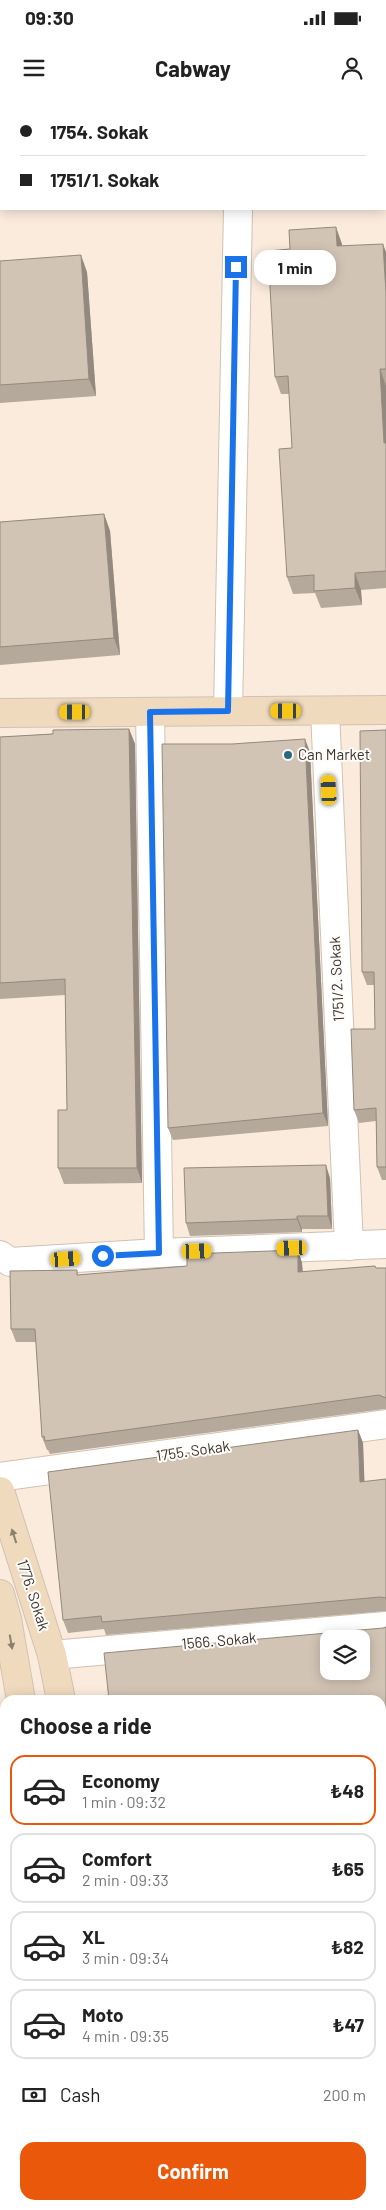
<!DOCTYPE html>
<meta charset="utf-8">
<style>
body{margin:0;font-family:Barlow,sans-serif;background:#f6f6f6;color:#222;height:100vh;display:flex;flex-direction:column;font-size:19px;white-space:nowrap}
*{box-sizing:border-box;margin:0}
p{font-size:16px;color:#767676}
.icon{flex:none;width:28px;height:28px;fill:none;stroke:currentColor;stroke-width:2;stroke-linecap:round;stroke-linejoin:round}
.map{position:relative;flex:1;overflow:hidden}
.side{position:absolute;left:0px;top:1595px;width:386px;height:515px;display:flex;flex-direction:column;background:#fff;border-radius:15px 15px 0 0;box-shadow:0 2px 12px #0003}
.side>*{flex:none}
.guide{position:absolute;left:0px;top:0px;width:386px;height:110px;box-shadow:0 2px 12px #0003;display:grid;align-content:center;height:110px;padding:0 20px;background:#fff}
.controls{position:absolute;left:320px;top:1530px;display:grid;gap:10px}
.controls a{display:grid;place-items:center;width:50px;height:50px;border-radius:10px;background:#fff;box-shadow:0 2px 12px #0003;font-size:25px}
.end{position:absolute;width:22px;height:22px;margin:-11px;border:6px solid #1a73e8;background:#fff;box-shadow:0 0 0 2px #fff}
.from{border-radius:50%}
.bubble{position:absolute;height:35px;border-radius:15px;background:#fff;box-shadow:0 2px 12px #0003;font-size:16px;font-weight:700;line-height:35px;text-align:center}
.car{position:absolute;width:15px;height:30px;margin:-15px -8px;border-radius:6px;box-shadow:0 0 4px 1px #0007;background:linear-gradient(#f5c518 24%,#345 0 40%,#f5c518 0 76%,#345 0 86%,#f5c518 0)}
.guide b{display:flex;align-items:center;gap:18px;height:48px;font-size:19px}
.guide b+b{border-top:1px solid #e0e0e0}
.guide i{width:12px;height:12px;background:#222}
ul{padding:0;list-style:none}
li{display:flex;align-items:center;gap:15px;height:70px;margin:0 10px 8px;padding:0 10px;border:2px solid #e0e0e0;border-radius:15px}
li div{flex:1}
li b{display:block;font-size:19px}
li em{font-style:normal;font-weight:700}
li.active{border-color:#ea580c}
li>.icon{width:45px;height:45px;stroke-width:1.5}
h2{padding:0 20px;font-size:22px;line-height:60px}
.pay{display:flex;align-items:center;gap:12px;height:55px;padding:0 20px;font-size:19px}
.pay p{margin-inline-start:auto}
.cta{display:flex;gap:10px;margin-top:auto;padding:10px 20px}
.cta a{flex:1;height:58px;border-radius:15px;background:#ea580c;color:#fff;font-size:20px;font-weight:700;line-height:58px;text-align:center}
.status{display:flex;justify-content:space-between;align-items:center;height:35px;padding:0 25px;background:#fff;direction:ltr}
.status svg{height:14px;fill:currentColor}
header{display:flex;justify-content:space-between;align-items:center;height:65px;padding:0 20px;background:#fff;font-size:22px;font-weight:700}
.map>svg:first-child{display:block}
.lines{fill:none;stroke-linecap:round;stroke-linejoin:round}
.street-casing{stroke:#d0c2b3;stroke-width:30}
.secondary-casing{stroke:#d0c2b3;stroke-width:30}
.street{stroke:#fff;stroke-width:28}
.secondary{stroke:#f0dabd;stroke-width:28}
.wall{fill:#b5a99c}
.shaded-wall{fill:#93897f}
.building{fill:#d2c4b5;stroke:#93897f;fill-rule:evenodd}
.oneway{fill:#8c7f6f}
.route{stroke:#1a73e8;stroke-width:6}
.poi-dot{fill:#2b697f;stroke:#fefbf8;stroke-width:2}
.labels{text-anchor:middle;stroke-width:4;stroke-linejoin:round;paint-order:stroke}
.poi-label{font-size:15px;fill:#3a352f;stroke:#fefbf8;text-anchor:start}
.street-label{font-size:15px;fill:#3a352f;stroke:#fefbf8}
</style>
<div class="status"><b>09:30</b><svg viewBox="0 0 49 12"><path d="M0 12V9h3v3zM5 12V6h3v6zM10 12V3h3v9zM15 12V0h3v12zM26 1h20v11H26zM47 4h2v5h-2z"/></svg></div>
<header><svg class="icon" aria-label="menu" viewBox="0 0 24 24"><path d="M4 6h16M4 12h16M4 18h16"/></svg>Cabway<svg class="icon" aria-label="person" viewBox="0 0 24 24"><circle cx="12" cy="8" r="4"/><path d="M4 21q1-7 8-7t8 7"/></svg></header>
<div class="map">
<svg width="386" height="2110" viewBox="0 0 386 2110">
<rect width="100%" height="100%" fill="#faebdd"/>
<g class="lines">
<g class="street-casing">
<g id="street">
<polyline points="243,1 243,0"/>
<polyline points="0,70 1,70"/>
<polyline points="385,70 386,70"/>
<polyline points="228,611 238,109"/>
<polyline points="325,611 349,1146"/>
<polyline points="150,612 159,1153"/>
<polyline points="0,1155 10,1162 159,1153 386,1144"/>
<polyline points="0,1377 386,1324"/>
<polyline points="52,1555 386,1526"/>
<polyline points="381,1790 386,1790"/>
<polyline points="376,2105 376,2110"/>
</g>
</g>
<g class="secondary-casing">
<g id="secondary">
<polyline points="0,613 386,610"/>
<polyline points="0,1391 52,1555 61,1600"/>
<polyline points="0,1494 7,1519 21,1600"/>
<polyline points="0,1997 5,1984"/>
<polyline points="0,2083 5,2069"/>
</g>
</g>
<use href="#street" class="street"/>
<use href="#secondary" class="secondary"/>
</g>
<g class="wall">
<polygon points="36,0 117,0 117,1 37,1"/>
<polygon points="342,144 342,146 386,152 386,488 361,490 362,505 321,508 315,493 293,494 287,477 292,348 289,294 281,294 275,277 290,149"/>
<polygon points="0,161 87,172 96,296 0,303"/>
<polygon points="104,414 110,431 120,555 0,565 0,422"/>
<polygon points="129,629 135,644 142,1083 64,1084 58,1068 67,1010 65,895 0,899 0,637"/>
<polygon points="386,630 386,1080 382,1080 377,1067 376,1021 359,1023 354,1010 375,929 374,885 367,885 362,872"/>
<polygon points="310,652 328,1026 173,1040 168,1028"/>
<polygon points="330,1078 332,1129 302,1129 302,1132 190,1136 186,1123"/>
<polygon points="298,1150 302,1163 303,1172 375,1166 376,1168 386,1168 386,1309 384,1309 50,1354 48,1350 47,1350 42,1337 36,1242 16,1242 11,1229 77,1170 78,1175 187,1166"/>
<polygon points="358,1330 363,1343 364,1382 386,1379 386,1511 106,1535 104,1529 68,1533 63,1520"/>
<polygon points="386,1527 386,1714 381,1714 381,1600 383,1528"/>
</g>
<g class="shaded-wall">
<polygon points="336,127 342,144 343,163 337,146"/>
<polygon points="383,144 386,152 386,193"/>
<polygon points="81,155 87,172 96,296 89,279"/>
<polygon points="380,269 386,286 386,348 384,343"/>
<polygon points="104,414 110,431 120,555 114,538"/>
<polygon points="355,473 361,490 362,505 355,488"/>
<polygon points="129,629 135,644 142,1083 137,1068"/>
<polygon points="305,639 310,652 328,1026 323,1013"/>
<polygon points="326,1065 330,1078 332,1129 328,1116"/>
<polygon points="297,1116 302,1129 302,1132 297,1119"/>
<polygon points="298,1150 302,1163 303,1185 298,1172"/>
<polygon points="358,1330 363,1343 365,1395 360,1382"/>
<polygon points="254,2105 261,2105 260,2110 253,2110"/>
<polygon points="356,2105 357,2105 359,2110 355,2110"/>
</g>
<g class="building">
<polygon points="336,127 337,146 383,144 386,193 386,269 380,269 384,343 386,343 386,471 355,473 355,488 314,491 314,475 287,477 279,349 292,348 288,276 275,277 268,151 290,149 289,130"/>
<polygon points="81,155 89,279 0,285 0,161"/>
<polygon points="104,414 114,538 0,547 0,422"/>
<polygon points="129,629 137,1068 58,1068 58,1010 67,1010 65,879 0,883 0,637 53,634 53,630"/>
<polygon points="386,630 386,1067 377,1067 376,1008 354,1010 351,929 375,929 374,872 362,872 360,631"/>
<polygon points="305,639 323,1013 168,1028 162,644 232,644"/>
<polygon points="326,1065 328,1116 297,1116 297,1119 186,1123 184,1068"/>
<polygon points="298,1150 298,1172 375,1166 376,1168 386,1168 386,1298 379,1295 45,1341 44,1336 42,1337 35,1229 11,1229 10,1171 77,1170 77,1175 187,1166 187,1154"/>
<polygon points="358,1330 360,1382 386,1379 386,1498 380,1497 102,1522 101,1516 63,1520 48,1372"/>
<path d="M386,1527V1700H381V1600H109L104,1553L383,1528ZM329,1539H361V1571H329Z"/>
<polygon points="37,2105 254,2105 253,2110 37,2110"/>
<polygon points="320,2105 356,2105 355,2110 319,2110"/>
</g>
<defs><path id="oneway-solid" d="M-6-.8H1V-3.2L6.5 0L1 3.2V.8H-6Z" transform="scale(1.25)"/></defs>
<g class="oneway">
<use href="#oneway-solid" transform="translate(14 1436) rotate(-108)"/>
<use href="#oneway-solid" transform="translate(11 1542) rotate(80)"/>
</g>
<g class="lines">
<polyline class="route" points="103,1156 159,1153 150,612 228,611 236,167"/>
</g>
<circle class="poi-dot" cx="288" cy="655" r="5"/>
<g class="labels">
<g class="poi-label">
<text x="298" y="660">Can Market</text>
</g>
<g class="street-label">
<text transform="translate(337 879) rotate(-93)" y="5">1751/2. Sokak</text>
<text transform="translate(193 1351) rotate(-8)" y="5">1755. Sokak</text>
<text transform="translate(33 1495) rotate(72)" y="5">1776. Sokak</text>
<text transform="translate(219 1541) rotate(-5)" y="5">1566. Sokak</text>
</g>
</g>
</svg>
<div class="controls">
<a><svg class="icon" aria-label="layers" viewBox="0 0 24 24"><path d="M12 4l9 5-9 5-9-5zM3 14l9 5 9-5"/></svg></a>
</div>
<i class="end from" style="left:103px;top:1156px"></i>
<i class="end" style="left:236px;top:167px"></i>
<div class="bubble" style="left:254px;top:150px;width:82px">1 min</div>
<i class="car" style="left:286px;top:611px;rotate:270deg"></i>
<i class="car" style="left:75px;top:612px;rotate:270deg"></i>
<i class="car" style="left:329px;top:690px;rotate:357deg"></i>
<i class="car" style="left:292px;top:1148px;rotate:268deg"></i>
<i class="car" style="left:197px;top:1151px;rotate:88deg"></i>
<i class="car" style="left:66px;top:1159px;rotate:86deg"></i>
<div class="guide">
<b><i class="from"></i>1754. Sokak</b>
<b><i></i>1751/1. Sokak</b>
</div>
<section class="side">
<h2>Choose a ride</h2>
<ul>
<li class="active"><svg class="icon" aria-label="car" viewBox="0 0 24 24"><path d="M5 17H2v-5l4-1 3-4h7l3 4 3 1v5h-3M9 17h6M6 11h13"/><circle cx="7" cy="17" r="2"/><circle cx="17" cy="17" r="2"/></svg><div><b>Economy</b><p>1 min · 09:32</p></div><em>₺48</em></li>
<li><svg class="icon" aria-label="car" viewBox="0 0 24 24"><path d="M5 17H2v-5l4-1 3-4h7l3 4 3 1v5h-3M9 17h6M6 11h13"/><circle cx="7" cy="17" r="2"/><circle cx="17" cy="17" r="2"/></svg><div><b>Comfort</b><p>2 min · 09:33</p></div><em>₺65</em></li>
<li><svg class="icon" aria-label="car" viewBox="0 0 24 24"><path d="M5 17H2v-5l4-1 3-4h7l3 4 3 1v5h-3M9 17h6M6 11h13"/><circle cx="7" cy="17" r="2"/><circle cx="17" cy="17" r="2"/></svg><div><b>XL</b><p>3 min · 09:34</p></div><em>₺82</em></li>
<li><svg class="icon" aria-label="car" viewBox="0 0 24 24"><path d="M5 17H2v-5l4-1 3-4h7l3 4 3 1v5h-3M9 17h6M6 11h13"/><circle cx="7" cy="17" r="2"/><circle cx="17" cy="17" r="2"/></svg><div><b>Moto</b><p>4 min · 09:35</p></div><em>₺47</em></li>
</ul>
<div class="pay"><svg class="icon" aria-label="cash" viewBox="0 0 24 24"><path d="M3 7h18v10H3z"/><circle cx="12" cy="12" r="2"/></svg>Cash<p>200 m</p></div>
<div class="cta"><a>Confirm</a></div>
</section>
</div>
